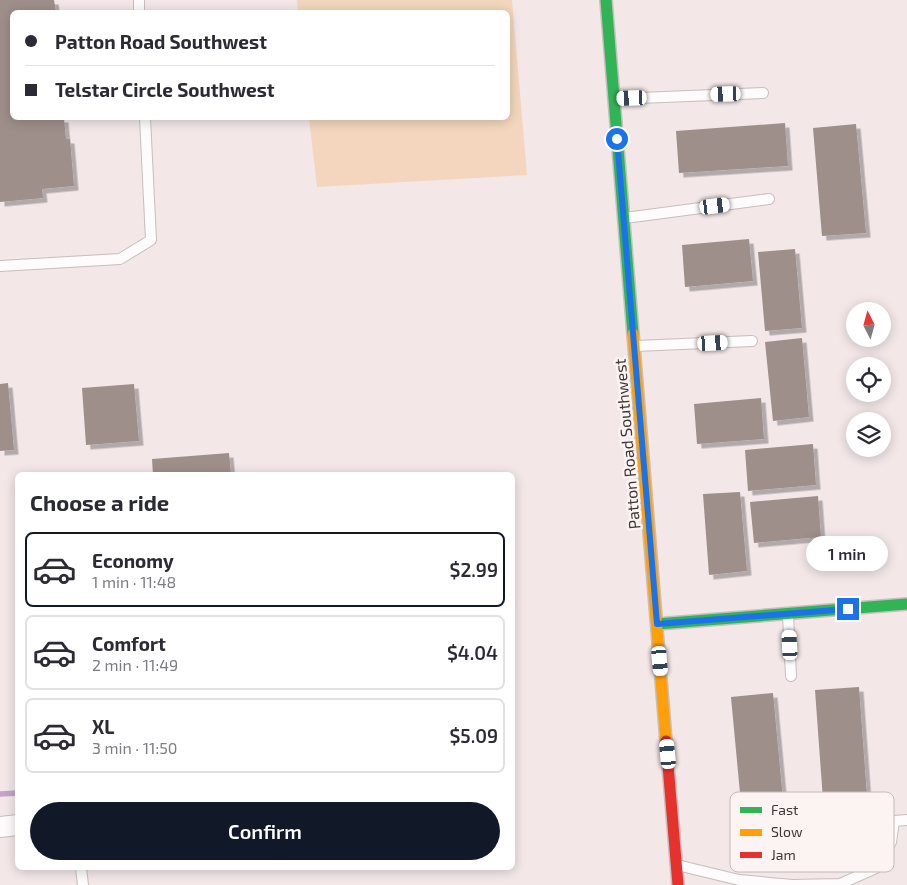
<!DOCTYPE html>
<meta charset="utf-8">
<style>
body{margin:0;font-family:"Exo 2",sans-serif;background:#f7f7f7;color:#2b2b33;height:100vh;display:flex;flex-direction:column;font-size:19px;white-space:nowrap}
*{box-sizing:border-box;margin:0}
p{font-size:16px;color:#7c7c81}
.icon{flex:none;width:28px;height:28px;fill:none;stroke:currentColor;stroke-width:2;stroke-linecap:round;stroke-linejoin:round}
.map{position:relative;flex:1;overflow:hidden}
.panel{position:absolute;left:15px;top:472px;width:500px;height:398px;display:flex;flex-direction:column;background:#fff;border-radius:8px;box-shadow:0 2px 12px #0003}
.panel>*{flex:none}
.hud{position:absolute;left:10px;top:10px;width:500px;height:110px;border-radius:8px;box-shadow:0 2px 12px #0003;display:grid;align-content:center;height:110px;padding:0 15px;background:#fff}
.needle{width:32px;rotate:354deg}
.fabs{position:absolute;left:846px;top:302px;display:grid;gap:10px}
.fabs a{display:grid;place-items:center;width:45px;height:45px;border-radius:50%;background:#fff;box-shadow:0 2px 12px #0003;font-size:25px}
.end{position:absolute;width:22px;height:22px;margin:-11px;border:6px solid #1a73e8;background:#fff;box-shadow:0 0 0 2px #fff}
.from{border-radius:50%}
.bubble{position:absolute;height:35px;border-radius:18px;background:#fff;box-shadow:0 2px 12px #0003;font-size:16px;font-weight:600;line-height:35px;text-align:center}
.car{position:absolute;width:15px;height:30px;margin:-15px -8px;border-radius:6px;box-shadow:0 0 4px 1px #0007;background:linear-gradient(#fff 24%,#345 0 40%,#fff 0 76%,#345 0 86%,#fff 0)}
.hud b{display:flex;align-items:center;gap:18px;height:48px;font-size:19px}
.hud b+b{border-top:1px solid #e1e1e2}
.hud i{width:12px;height:12px;background:#2b2b33}
ul{padding:0;list-style:none}
li{display:flex;align-items:center;gap:15px;height:75px;margin:0 10px 8px;padding:0 5px;border:2px solid #e1e1e2;border-radius:8px}
li div{flex:1}
li b{display:block;font-size:19px}
li em{font-style:normal;font-weight:600}
li.active{border-color:#111827}
li>.icon{width:45px;height:45px;stroke-width:1.5}
h2{padding:0 15px;font-size:22px;line-height:60px}
.button{display:flex;gap:10px;margin-top:auto;padding:10px 15px}
.button a{flex:1;height:58px;border-radius:30px;background:#111827;color:#fff;font-size:20px;font-weight:600;line-height:58px;text-align:center}
.map>svg:first-child{display:block}
.green{fill:#f3d6bd}
.lines{fill:none;stroke-linecap:round;stroke-linejoin:round}
.stream{stroke:#c4a4c8;stroke-width:5.5}
.building{fill:#9f8f8b;filter:url(#shadow)}
.lane-casing{stroke:#c7bebe;stroke-width:12}
.street-casing{stroke:#c7bebe;stroke-width:22}
.fast-casing{stroke:#c7bebe;stroke-width:14}
.slow-casing{stroke:#c7bebe;stroke-width:14}
.jam-casing{stroke:#c7bebe;stroke-width:14}
.lane{stroke:#fdfbfc;stroke-width:10}
.street{stroke:#fdfbfc;stroke-width:20}
.fast{stroke:#30b455;stroke-width:11}
.slow{stroke:#ff9f0a;stroke-width:11}
.jam{stroke:#e5322d;stroke-width:11}
.route{stroke:#1a73e8;stroke-width:6}
.labels{text-anchor:middle;stroke-width:5;stroke-linejoin:round;paint-order:stroke}
.street-label{font-size:16px;fill:#3e3636;stroke:#fcf3f3}
.key{fill:#fcf3f3;stroke:#c3baba;stroke-width:1}
.key-label{font-size:14px;fill:#3e3636}
</style>
<div class="map">
<svg width="907" height="885" viewBox="0 0 907 885">
<defs>
<filter id="shadow"><feDropShadow dx="4.5" dy="4.5" stdDeviation="0" flood-color="#0004"/></filter>
</defs>
<rect width="100%" height="100%" fill="#f3e7e8"/>
<polygon class="green" points="297,0 512,0 527,175 317,187 309,118 508,118 508,12 298,12"/>
<g class="lines">
<polyline class="stream" points="0,794 18,793"/>
</g>
<g class="building">
<polygon points="0,0 54,0 56,12 12,12 12,118 64,118 66,139 70,139 74,186 42,189 43,198 0,202"/>
<polygon points="785,123 788,166 679,173 676,131"/>
<polygon points="856,124 866,233 822,236 813,128"/>
<polygon points="749,239 753,281 685,287 682,245"/>
<polygon points="795,249 802,328 765,331 758,252"/>
<polygon points="802,338 809,417 773,421 765,342"/>
<polygon points="8,383 14,450 0,451 0,384"/>
<polygon points="134,384 139,441 86,445 82,388"/>
<polygon points="761,398 764,439 697,444 694,404"/>
<polygon points="813,444 816,485 748,491 745,450"/>
<polygon points="229,453 231,475 153,475 152,459"/>
<polygon points="740,492 747,571 709,575 703,494"/>
<polygon points="818,496 821,537 754,543 750,502"/>
<polygon points="859,687 867,796 823,800 815,690"/>
<polygon points="773,693 783,800 741,804 731,697"/>
</g>
<g class="lines">
<g class="lane-casing">
<g id="lane">
<polyline points="139,0 139,12"/>
<polyline points="614,99 763,93"/>
<polyline points="625,218 769,199"/>
<polyline points="0,266 120,259 151,240 145,118"/>
<polyline points="636,346 752,341"/>
<polyline points="788,615 791,676"/>
<polyline points="677,865 739,880 792,885 840,884 876,868 891,842 894,821 907,820"/>
<polyline points="81,868 83,885"/>
</g>
</g>
<g class="street-casing">
<polyline id="street" points="0,827 18,825"/>
</g>
<g class="fast-casing">
<g id="fast">
<polyline points="606,0 633,334"/>
<polyline points="657,624 907,604"/>
</g>
</g>
<g class="slow-casing">
<polyline id="slow" points="633,334 666,741"/>
</g>
<g class="jam-casing">
<polyline id="jam" points="666,741 678,885"/>
</g>
<use href="#lane" class="lane"/>
<use href="#street" class="street"/>
<use href="#fast" class="fast"/>
<use href="#slow" class="slow"/>
<use href="#jam" class="jam"/>
</g>
<g class="lines">
<polyline class="route" points="617,139 657,624 848,609"/>
</g>
<g class="labels">
<g class="street-label">
<text transform="translate(627 444) rotate(-95)" y="6">Patton Road Southwest</text>
</g>
</g>
<rect x="730" y="792" width="164" height="80" rx="8" class="key"/>
<rect x="740" y="807" width="22" height="6" fill="#30b455"/>
<rect x="740" y="829" width="22" height="7" fill="#ff9f0a"/>
<rect x="740" y="852" width="22" height="6" fill="#e5322d"/>
<g class="key-label">
<text x="771" y="815">Fast</text>
<text x="771" y="837">Slow</text>
<text x="771" y="860">Jam</text>
</g>
</svg>
<div class="fabs">
<a><svg class="needle" viewBox="-14 -14 28 28"><path d="M0-13l5 13h-10z" fill="#e53935"/><path d="M0 13l5-13h-10z" fill="#7c7c81"/></svg></a>
<a><svg class="icon" aria-label="locate" viewBox="0 0 24 24"><circle cx="12" cy="12" r="6"/><path d="M12 2v4M12 18v4M2 12h4M18 12h4"/></svg></a>
<a><svg class="icon" aria-label="layers" viewBox="0 0 24 24"><path d="M12 4l9 5-9 5-9-5zM3 14l9 5 9-5"/></svg></a>
</div>
<i class="end from" style="left:617px;top:139px"></i>
<i class="end" style="left:848px;top:609px"></i>
<div class="bubble" style="left:806px;top:536px;width:82px">1 min</div>
<i class="car" style="left:726px;top:94px;rotate:268deg"></i>
<i class="car" style="left:632px;top:98px;rotate:268deg"></i>
<i class="car" style="left:715px;top:206px;rotate:83deg"></i>
<i class="car" style="left:713px;top:343px;rotate:87deg"></i>
<i class="car" style="left:790px;top:645px;rotate:357deg"></i>
<i class="car" style="left:660px;top:661px;rotate:175deg"></i>
<i class="car" style="left:668px;top:754px;rotate:355deg"></i>
<div class="hud">
<b><i class="from"></i>Patton Road Southwest</b>
<b><i></i>Telstar Circle Southwest</b>
</div>
<section class="panel">
<h2>Choose a ride</h2>
<ul>
<li class="active"><svg class="icon" aria-label="car" viewBox="0 0 24 24"><path d="M5 17H2v-5l4-1 3-4h7l3 4 3 1v5h-3M9 17h6M6 11h13"/><circle cx="7" cy="17" r="2"/><circle cx="17" cy="17" r="2"/></svg><div><b>Economy</b><p>1 min · 11:48</p></div><em>$2.99</em></li>
<li><svg class="icon" aria-label="car" viewBox="0 0 24 24"><path d="M5 17H2v-5l4-1 3-4h7l3 4 3 1v5h-3M9 17h6M6 11h13"/><circle cx="7" cy="17" r="2"/><circle cx="17" cy="17" r="2"/></svg><div><b>Comfort</b><p>2 min · 11:49</p></div><em>$4.04</em></li>
<li><svg class="icon" aria-label="car" viewBox="0 0 24 24"><path d="M5 17H2v-5l4-1 3-4h7l3 4 3 1v5h-3M9 17h6M6 11h13"/><circle cx="7" cy="17" r="2"/><circle cx="17" cy="17" r="2"/></svg><div><b>XL</b><p>3 min · 11:50</p></div><em>$5.09</em></li>
</ul>
<div class="button"><a>Confirm</a></div>
</section>
</div>
